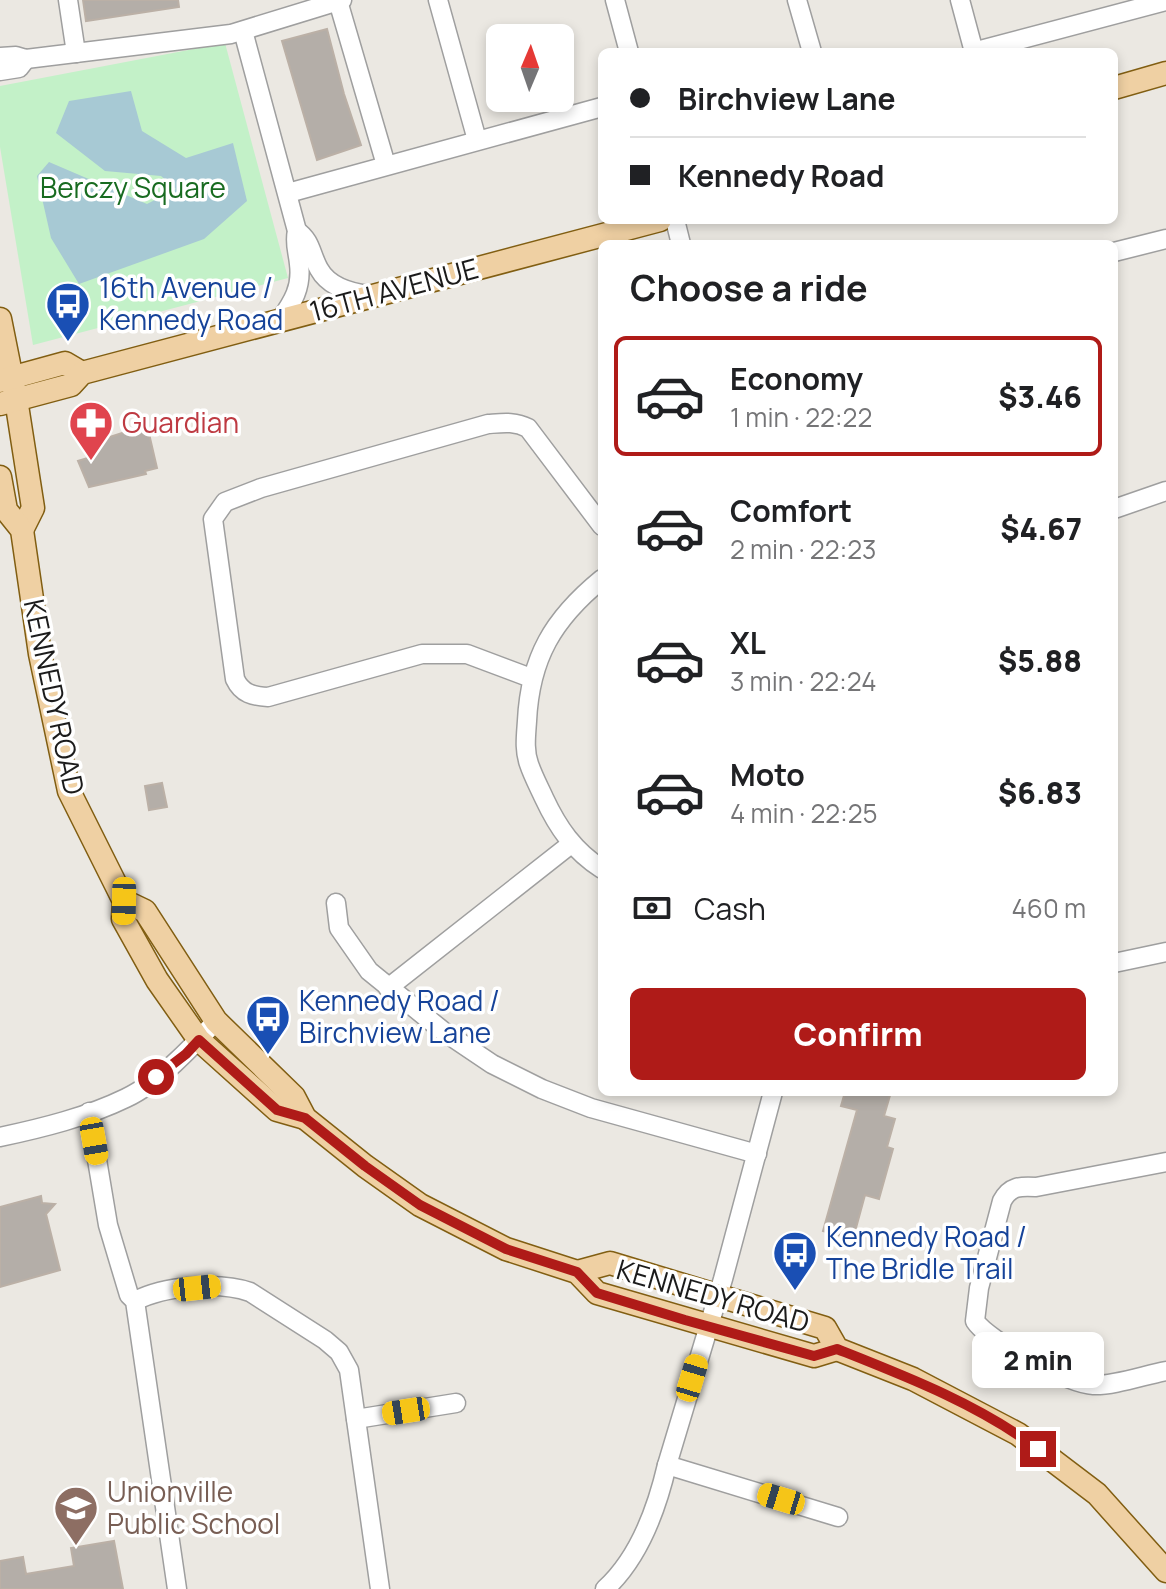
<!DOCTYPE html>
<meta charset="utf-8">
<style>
body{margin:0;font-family:Manrope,sans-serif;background:#f6f6f6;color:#202124;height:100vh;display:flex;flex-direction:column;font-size:30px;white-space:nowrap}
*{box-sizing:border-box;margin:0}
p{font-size:26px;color:#757577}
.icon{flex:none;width:44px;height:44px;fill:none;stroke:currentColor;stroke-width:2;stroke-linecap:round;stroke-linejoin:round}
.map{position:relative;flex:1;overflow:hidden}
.sheet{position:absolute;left:598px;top:240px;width:520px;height:856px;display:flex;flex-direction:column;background:#fff;border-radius:12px;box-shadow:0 4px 12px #0003}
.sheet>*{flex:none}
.hud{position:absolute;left:598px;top:48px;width:520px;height:176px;border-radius:12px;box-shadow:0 4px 12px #0003;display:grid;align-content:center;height:176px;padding:0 32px;background:#fff}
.needle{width:52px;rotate:2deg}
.controls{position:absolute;left:486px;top:24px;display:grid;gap:16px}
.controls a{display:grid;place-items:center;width:88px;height:88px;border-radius:12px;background:#fff;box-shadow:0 4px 12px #0003;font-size:40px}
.end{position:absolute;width:36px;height:36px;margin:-18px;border:10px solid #af1b18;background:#fff;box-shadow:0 0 0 4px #fff}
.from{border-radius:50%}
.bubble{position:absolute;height:56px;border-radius:12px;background:#fff;box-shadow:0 4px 12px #0003;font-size:26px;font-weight:800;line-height:56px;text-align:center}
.car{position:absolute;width:24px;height:48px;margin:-24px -12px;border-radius:10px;box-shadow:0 0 6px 2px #0007;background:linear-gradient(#f5c518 24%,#345 0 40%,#f5c518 0 76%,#345 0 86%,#f5c518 0)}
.hud b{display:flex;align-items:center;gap:28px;height:76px;font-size:30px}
.hud b+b{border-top:2px solid #e0e0e0}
.hud i{width:20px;height:20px;background:#202124}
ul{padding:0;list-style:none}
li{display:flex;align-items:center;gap:24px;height:120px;margin:0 16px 12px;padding:0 16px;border:4px solid transparent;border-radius:12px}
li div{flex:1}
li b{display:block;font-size:30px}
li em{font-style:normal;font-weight:800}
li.selected{border-color:#af1b18}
li>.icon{width:72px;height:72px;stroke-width:1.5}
h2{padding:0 32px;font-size:36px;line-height:96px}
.pay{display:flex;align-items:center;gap:20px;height:88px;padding:0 32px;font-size:30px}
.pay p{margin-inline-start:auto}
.primary-button{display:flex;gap:16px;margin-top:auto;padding:16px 32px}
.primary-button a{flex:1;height:92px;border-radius:12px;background:#af1b18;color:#fff;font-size:32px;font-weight:800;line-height:92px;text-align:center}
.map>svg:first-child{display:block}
.park{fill:#c3f1c8}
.water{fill:#a7c9d4}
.building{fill:#b4aea8;stroke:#bbb0a6;stroke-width:2}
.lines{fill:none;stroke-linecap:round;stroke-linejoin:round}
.minor-casing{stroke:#9f9f9f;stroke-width:21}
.major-casing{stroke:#815e12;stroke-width:25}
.minor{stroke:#fff;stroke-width:18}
.major{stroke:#efd0a3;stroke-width:22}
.route{stroke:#af1b18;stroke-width:10}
.labels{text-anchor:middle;stroke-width:7;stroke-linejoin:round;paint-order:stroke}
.park-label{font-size:28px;fill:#186b20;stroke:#fff}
.transit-label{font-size:28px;fill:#164399;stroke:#fff;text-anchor:start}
.street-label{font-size:28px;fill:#1b1b1b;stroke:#fff}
.health-label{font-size:28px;fill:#be3a42;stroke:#fff;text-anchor:start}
.education-label{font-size:28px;fill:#785e54;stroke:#fff;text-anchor:start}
</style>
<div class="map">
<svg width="1166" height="1589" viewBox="0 0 1166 1589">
<rect width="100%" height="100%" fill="#ebe8e2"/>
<polygon class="park" points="225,43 288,278 33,345 0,147 0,86"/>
<polygon class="water" points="131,91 142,131 186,158 233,143 247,201 204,239 79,284 51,238 37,176 49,162 147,204 176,189 161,176 105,171 56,133 69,101"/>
<g class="building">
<polygon points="83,0 178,0 179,7 86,21"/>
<polygon points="327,29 344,94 361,145 317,160 282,41"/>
<polygon points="147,425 157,468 145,471 146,474 89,487 78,461 91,457 88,444"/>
<polygon points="162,783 167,807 149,810 145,786"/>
<polygon points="845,1092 891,1092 884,1116 895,1119 887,1147 893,1149 879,1199 865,1195 853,1239 823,1231 857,1110 841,1106"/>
<polygon points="41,1196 42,1203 55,1204 46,1214 60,1270 0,1287 0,1207"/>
<polygon points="114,1541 123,1589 0,1589 0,1561 23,1557 26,1574 74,1566 71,1548"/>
</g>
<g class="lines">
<g class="minor-casing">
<g id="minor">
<polyline points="68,0 76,53"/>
<polyline points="438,0 477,140"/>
<polyline points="615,0 629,52"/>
<polyline points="797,0 812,52"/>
<polyline points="960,0 974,52"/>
<polyline points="338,1 386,165"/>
<path d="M243,31L297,231C294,243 298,252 299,264C302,287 293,302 280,320"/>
<polyline points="973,52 1166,1"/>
<polyline points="0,57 16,56 26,59 231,34 342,0"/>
<polyline points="0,71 19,68 26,59"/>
<polyline points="288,193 602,107"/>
<polyline points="675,220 681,244"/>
<path d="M297,231C311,240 311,255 319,269C329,287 351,293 370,295"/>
<polyline points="1114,252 1166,239"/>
<polyline points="1114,509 1166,491"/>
<path d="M602,579C553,619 530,658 527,721C526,736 524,750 529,764C533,776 539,787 544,798C558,828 574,851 602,869"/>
<path d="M531,678L467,654H422L268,697C253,696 242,694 235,679L213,519L225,502L261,488L488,424C502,423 515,421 528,428L602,526"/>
<polyline points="336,903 339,928 369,971 443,1031 492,1064 542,1089 591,1108 757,1154"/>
<polyline points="1114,963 1166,952"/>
<polyline points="388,988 571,844"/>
<polyline points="89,1112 108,1225 129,1295 135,1301 177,1589"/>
<path d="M0,1137C42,1128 87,1117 126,1098C158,1083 192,1047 216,1021"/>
<path d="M1166,1162L1036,1187C1020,1186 1010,1186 1002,1201L979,1288L975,1321C988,1341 1069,1384 1093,1385C1113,1386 1145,1375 1166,1371"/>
<path d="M135,1301C164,1286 219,1281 250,1292L325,1340L339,1352L349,1370L380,1589"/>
<polyline points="356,1419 456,1403"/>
<polyline points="667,1465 838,1517"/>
<path d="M605,1589C639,1558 657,1508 667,1465L723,1279L773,1092"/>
</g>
</g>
<g class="major-casing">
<g id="major">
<polyline points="1114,88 1166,73"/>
<polyline points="0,319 16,399 33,508 22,530"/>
<polyline points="0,381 65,363 82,373"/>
<polyline points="0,404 71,385 82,373 660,220"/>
<polyline points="0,477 6,510 22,530 40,654 69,791 124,901 123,919 157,980 199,1040 277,1110 305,1118"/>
<polyline points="124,901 145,911 216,1021 294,1097 305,1118 365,1166 420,1205 506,1249 577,1272 597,1293 814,1356 837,1349"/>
<polyline points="577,1272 610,1263 825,1328 837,1349 913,1379 1018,1434 1097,1494 1166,1571"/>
</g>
</g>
<use href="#minor" class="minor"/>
<use href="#major" class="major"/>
</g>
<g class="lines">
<path class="route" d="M156,1077L186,1054L199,1040L277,1110L305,1118L365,1166L420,1205L506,1249L577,1272L597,1293L685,1320L814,1356L837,1349C905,1376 978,1404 1038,1449"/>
</g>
<defs>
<g id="bus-pin" transform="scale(2.3)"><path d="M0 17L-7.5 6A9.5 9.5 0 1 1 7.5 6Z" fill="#1a4fb4" stroke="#fff"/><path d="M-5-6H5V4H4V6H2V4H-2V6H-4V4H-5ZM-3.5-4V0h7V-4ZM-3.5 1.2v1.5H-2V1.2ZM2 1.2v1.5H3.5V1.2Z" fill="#fff"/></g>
<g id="pharmacy-pin" transform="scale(2.3)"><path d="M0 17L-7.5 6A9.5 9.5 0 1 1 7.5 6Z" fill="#e0444e" stroke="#fff"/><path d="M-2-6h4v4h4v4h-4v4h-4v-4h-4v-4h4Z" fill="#fff"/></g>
<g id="school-pin" transform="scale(2.3)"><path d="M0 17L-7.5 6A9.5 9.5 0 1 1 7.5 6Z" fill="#8d6e63" stroke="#fff"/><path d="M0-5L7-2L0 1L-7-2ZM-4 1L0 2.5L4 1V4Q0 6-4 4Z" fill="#fff"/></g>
</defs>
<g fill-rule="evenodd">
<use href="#bus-pin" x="68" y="304"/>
<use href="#pharmacy-pin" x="91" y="423"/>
<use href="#bus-pin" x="268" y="1017"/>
<use href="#bus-pin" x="795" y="1253"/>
<use href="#school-pin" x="76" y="1508"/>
</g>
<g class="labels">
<g class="park-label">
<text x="133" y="198">Berczy Square</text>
</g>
<g class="transit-label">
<text x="99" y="298">16th Avenue /<tspan x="99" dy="32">Kennedy Road</tspan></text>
<text x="299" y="1011">Kennedy Road /<tspan x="299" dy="32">Birchview Lane</tspan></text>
<text x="826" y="1247">Kennedy Road /<tspan x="826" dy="32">The Bridle Trail</tspan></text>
</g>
<g class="street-label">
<text transform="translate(394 290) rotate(-15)" y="10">16TH AVENUE</text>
<text transform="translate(54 697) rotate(78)" y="10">KENNEDY ROAD</text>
<text transform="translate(713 1296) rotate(16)" y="10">KENNEDY ROAD</text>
</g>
<g class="health-label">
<text x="122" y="433">Guardian</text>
</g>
<g class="education-label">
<text x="107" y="1502">Unionville<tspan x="107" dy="32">Public School</tspan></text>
</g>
</g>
</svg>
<div class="controls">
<a><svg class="needle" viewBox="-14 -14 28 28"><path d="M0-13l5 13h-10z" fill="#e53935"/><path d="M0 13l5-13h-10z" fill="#757577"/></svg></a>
</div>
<i class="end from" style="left:156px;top:1077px"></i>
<i class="end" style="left:1038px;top:1449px"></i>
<div class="bubble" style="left:972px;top:1332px;width:132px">2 min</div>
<i class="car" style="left:124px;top:901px;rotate:181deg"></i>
<i class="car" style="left:94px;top:1141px;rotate:170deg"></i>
<i class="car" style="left:197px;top:1288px;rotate:84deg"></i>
<i class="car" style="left:692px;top:1378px;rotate:17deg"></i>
<i class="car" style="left:406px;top:1411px;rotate:261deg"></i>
<i class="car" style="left:781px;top:1499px;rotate:287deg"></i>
<div class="hud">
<b><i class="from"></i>Birchview Lane</b>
<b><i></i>Kennedy Road</b>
</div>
<section class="sheet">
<h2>Choose a ride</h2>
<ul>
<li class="selected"><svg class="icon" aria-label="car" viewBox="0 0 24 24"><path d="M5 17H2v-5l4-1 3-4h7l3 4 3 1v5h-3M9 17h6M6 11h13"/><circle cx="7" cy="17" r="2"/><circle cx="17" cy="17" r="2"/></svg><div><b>Economy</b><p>1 min · 22:22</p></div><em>$3.46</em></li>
<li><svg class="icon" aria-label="car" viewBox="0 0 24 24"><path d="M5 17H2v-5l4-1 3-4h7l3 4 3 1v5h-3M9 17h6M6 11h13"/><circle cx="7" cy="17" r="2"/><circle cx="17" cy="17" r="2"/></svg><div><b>Comfort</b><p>2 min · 22:23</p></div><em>$4.67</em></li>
<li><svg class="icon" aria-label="car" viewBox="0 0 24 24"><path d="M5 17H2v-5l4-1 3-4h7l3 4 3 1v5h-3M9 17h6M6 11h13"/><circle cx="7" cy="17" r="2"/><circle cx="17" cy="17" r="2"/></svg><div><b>XL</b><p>3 min · 22:24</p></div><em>$5.88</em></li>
<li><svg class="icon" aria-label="car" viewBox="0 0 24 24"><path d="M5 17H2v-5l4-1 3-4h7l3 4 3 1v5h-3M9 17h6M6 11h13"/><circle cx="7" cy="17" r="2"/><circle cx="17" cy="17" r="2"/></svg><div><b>Moto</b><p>4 min · 22:25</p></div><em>$6.83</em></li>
</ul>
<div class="pay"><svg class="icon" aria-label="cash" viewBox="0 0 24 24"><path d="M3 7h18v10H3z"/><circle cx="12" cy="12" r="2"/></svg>Cash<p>460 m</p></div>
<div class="primary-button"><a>Confirm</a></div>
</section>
</div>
